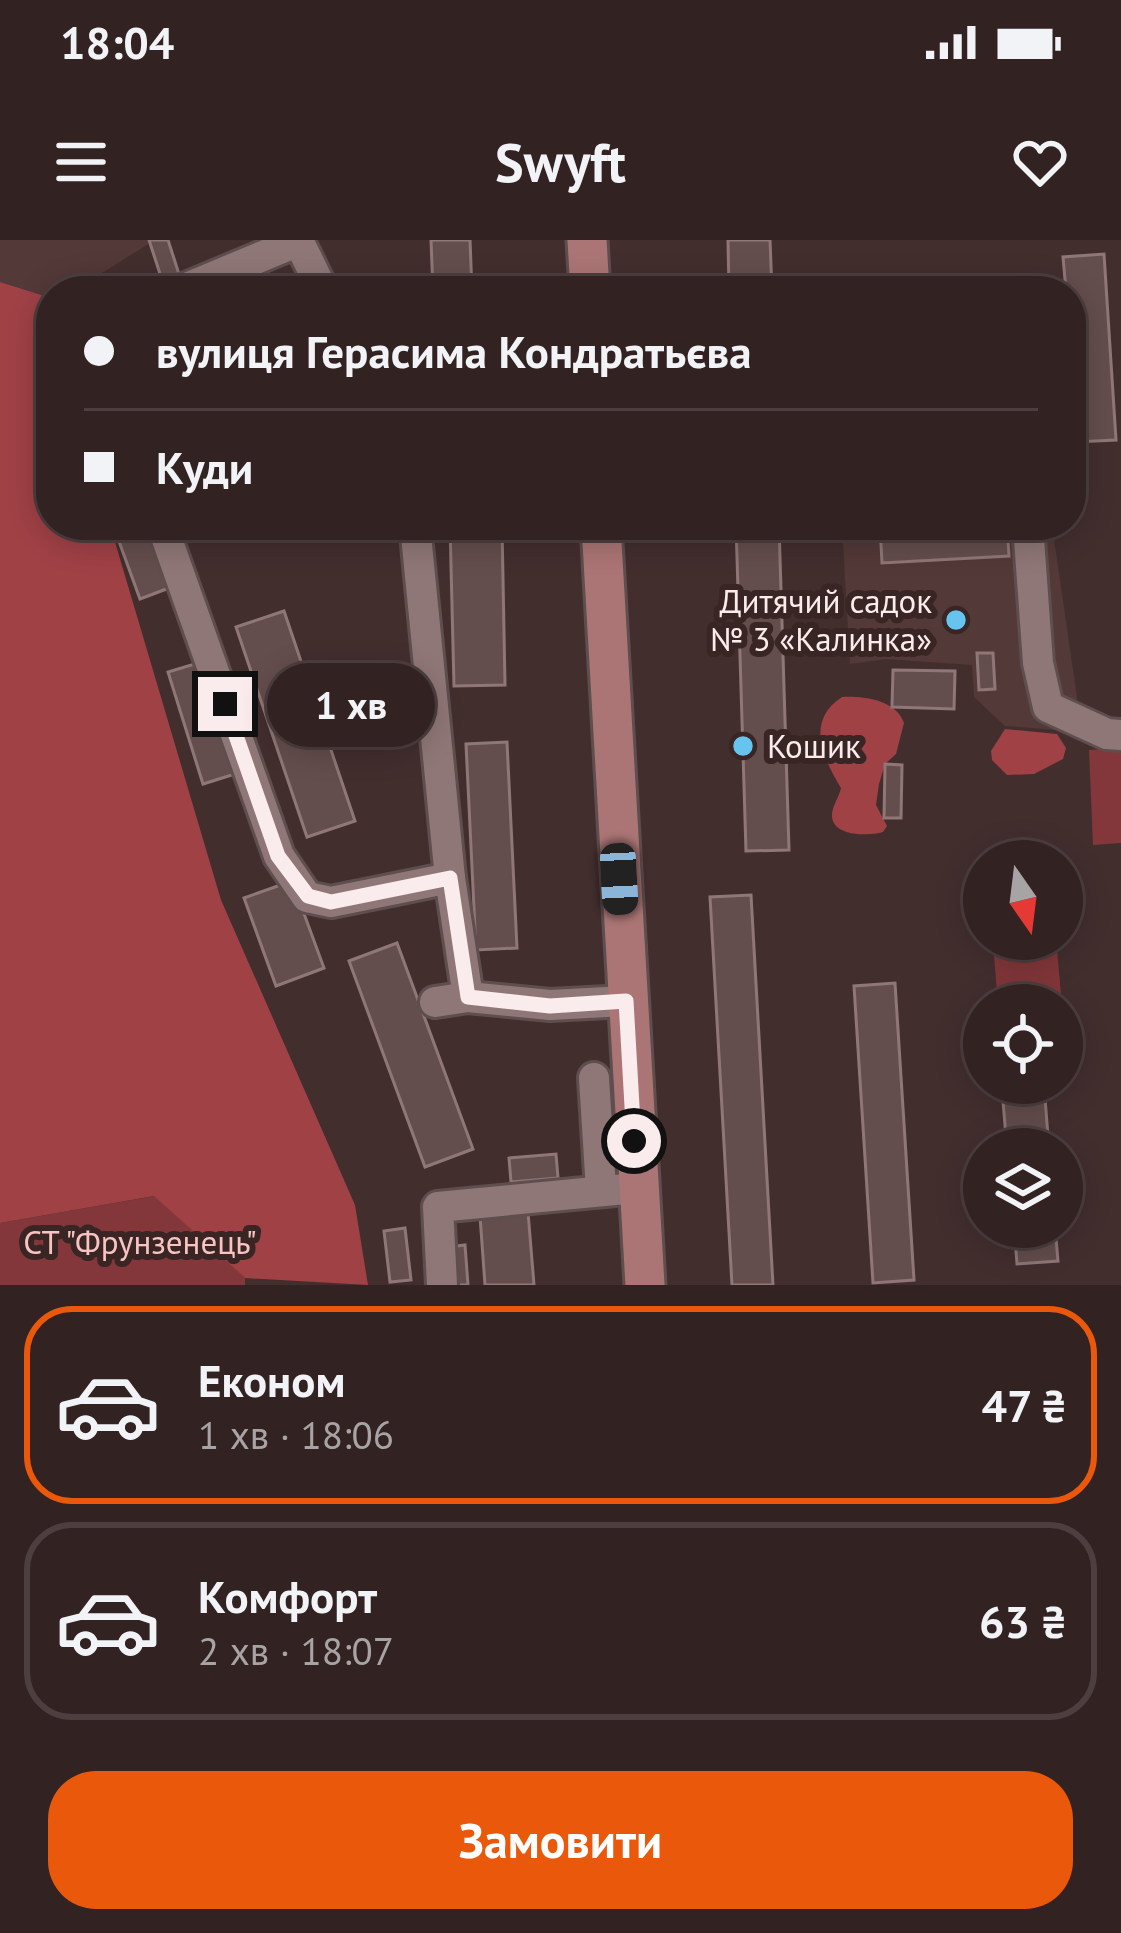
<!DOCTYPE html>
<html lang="uk">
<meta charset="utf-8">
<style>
body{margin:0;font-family:"PT Sans",sans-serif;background:#3d2f2f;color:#f1f3f6;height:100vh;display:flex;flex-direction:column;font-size:45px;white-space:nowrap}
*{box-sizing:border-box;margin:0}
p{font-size:39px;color:#a8a4a5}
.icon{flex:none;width:66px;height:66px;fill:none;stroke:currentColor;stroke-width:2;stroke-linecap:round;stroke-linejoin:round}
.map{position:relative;height:1045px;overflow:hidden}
.sheet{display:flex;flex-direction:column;background:#322222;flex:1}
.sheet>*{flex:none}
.banner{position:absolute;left:36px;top:36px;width:1050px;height:264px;border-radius:48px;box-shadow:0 6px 30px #0003,0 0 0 3px #4d3f40;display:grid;align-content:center;height:264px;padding:0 48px;background:#322222}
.needle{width:78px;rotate:166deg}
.fabs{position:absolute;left:963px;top:600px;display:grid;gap:24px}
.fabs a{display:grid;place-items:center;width:120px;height:120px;border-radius:50%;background:#322222;box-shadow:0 6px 30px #0003,0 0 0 3px #4d3f40;font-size:60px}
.end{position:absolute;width:54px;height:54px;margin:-27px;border:15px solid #faecec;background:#111;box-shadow:0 0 0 6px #111}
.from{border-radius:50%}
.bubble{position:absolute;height:84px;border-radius:42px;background:#322222;box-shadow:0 6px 30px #0003,0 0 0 3px #4d3f40;font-size:39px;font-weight:600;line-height:84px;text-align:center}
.car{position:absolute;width:36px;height:72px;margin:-36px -18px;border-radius:15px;box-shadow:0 0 9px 3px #0007;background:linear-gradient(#222 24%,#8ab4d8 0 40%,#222 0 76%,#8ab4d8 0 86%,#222 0)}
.banner b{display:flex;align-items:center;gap:42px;height:114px;font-size:45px}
.banner b+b{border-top:3px solid #4d3f40}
.banner i{width:30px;height:30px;background:#f1f3f6}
ul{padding:21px 0 0;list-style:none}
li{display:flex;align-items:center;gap:36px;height:198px;margin:0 24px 18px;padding:0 24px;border:6px solid #4d3f40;border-radius:48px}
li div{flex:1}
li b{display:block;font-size:45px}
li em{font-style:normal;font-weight:600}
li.active{border-color:#ea580c}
li>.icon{width:108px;height:108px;stroke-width:1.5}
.button{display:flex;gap:24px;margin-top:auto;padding:24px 48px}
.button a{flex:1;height:138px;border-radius:48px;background:#ea580c;color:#fff;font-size:48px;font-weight:600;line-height:138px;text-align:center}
.status{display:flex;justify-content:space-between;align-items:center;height:84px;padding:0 60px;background:#322222;direction:ltr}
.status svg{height:33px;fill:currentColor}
header{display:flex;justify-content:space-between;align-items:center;height:156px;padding:0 48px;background:#322222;font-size:54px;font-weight:600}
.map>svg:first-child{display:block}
.built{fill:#533938}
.green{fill:#83373a}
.forest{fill:#a04146}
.building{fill:#644e4d;stroke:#907777;stroke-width:3}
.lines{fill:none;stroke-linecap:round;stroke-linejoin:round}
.minor-casing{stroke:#5f4e4e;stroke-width:36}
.major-casing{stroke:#5f4e4e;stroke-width:45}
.minor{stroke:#907777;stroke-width:30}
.major{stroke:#ac7575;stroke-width:39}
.route{stroke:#faecec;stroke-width:15}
.poi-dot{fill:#66c4ef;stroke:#382524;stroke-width:4.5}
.labels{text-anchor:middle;stroke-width:12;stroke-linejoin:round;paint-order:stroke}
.poi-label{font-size:33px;fill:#faecec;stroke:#382524;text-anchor:end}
.park-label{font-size:33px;fill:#f9c3c1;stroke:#382524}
</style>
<div class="status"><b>18:04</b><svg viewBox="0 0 49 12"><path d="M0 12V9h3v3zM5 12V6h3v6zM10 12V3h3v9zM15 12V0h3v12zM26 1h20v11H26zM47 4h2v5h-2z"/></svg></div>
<header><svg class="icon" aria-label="menu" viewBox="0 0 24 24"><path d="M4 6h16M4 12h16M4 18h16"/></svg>Swyft<svg class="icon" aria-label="heart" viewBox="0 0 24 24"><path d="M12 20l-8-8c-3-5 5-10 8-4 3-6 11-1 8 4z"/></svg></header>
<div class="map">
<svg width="1121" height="1045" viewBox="0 0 1121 1045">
<rect width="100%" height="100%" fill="#432e2e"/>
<g class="built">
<polygon points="0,0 147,0 150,3 73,51 51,51 51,58 0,42"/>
<polygon points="842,285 1052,285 1082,492 1005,486 974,457 972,425 886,419 850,424"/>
</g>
<g class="green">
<polygon points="1121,508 1121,603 1093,605 1089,510"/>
<polygon points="1056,699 1062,765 998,765 993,703"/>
<polygon points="155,956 245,1038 245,1045 0,1045 0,983"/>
</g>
<g class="forest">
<polygon points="0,42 51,58 51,285 110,285 221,660 355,965 368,1045 245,1038 154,956 0,983"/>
<path d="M842,457C864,456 896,460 904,483L896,514L885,524L879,544L876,565L887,586L883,592C866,597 822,596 834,566C836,560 840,554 841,548C823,518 805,481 842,457Z"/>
<polygon points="1005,489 1057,494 1066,508 1063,519 1034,534 1007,535 992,520 991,511"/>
</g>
<g class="building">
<polygon points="149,0 168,0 179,34 162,40"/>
<polygon points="431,0 470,0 472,51 433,51"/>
<polygon points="728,0 770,0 772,51 729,51"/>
<polygon points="1104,14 1116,200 1075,202 1071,51 1066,51 1063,17"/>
<polygon points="113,285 146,285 169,348 140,359"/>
<polygon points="450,285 502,285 505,445 454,446"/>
<polygon points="736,285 779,285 789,610 746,611"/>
<polygon points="1007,285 1009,316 882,323 880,286"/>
<polygon points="284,371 355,581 307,597 236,387"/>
<polygon points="977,413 993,413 995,449 979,450"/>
<polygon points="201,422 235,534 203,544 168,432"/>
<polygon points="893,430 955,431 954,469 892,467"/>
<polygon points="507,502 517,708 476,710 466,504"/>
<polygon points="885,524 902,525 901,578 884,578"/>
<polygon points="292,641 324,728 276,746 244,658"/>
<polygon points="751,655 773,1045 732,1045 710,657"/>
<polygon points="397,703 473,909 425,927 349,721"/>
<polygon points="895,743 914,1040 873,1043 854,746"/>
<polygon points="1044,845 1049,909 1007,909 1002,849"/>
<polygon points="556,914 558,938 511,942 509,918"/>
<polygon points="528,972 534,1045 485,1045 480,976"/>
<polygon points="1014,987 1055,987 1058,1021 1017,1024"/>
<polygon points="405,988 411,1040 390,1042 384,991"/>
<polygon points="465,1005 468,1045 451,1045 448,1007"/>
</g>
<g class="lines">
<g class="minor-casing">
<g id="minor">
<polyline points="298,0 323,51"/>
<polyline points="179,51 299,1"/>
<polyline points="162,285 279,616 307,657 331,662 450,638"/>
<polyline points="415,285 450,638 468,757 550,765 626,761"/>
<polyline points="1028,285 1038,423 1048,467 1107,494 1121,495"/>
<polyline points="435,762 468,757"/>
<polyline points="594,838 601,950"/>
<polyline points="442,1045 438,967 636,948"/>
</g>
</g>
<g class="major-casing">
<g id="major">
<polyline points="587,0 590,51"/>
<polyline points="601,285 645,1045"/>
</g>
</g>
<use href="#minor" class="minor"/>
<use href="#major" class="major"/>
</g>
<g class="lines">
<polyline class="route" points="225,464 278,616 308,656 331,662 450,638 468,757 550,766 626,761 634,901"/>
</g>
<g class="poi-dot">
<circle cx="956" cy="380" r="12"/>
<circle cx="743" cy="506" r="12"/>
</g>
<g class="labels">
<g class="poi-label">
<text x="932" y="373">Дитячий садок<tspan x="932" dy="38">№ 3 «Калинка»</tspan></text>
<text x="767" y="518" text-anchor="start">Кошик</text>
</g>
<g class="park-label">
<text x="140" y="1014">СТ "Фрунзенець"</text>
</g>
</g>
</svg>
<div class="fabs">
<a><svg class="needle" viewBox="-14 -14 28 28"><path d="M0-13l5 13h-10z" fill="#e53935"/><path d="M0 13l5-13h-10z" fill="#a8a4a5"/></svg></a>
<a><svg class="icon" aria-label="locate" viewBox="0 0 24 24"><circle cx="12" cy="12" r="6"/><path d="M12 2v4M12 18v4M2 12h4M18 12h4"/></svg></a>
<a><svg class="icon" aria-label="layers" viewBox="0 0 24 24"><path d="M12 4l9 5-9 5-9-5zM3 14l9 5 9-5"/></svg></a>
</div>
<i class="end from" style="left:634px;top:901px"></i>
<i class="end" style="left:225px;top:464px"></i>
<div class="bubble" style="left:267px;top:423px;width:168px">1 хв</div>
<i class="car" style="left:619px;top:639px;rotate:177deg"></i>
<div class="banner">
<b><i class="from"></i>вулиця Герасима Кондратьєва</b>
<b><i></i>Куди</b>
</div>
</div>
<section class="sheet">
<ul>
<li class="active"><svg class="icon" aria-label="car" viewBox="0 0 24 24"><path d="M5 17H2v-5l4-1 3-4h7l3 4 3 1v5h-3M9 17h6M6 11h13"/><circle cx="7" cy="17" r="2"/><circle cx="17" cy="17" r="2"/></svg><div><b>Економ</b><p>1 хв · 18:06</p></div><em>47 ₴</em></li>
<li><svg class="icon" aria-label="car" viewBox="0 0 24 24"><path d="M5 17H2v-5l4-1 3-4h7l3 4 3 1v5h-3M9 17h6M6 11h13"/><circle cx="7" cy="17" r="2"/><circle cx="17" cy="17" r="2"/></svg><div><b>Комфорт</b><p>2 хв · 18:07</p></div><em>63 ₴</em></li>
</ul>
<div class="button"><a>Замовити</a></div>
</section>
